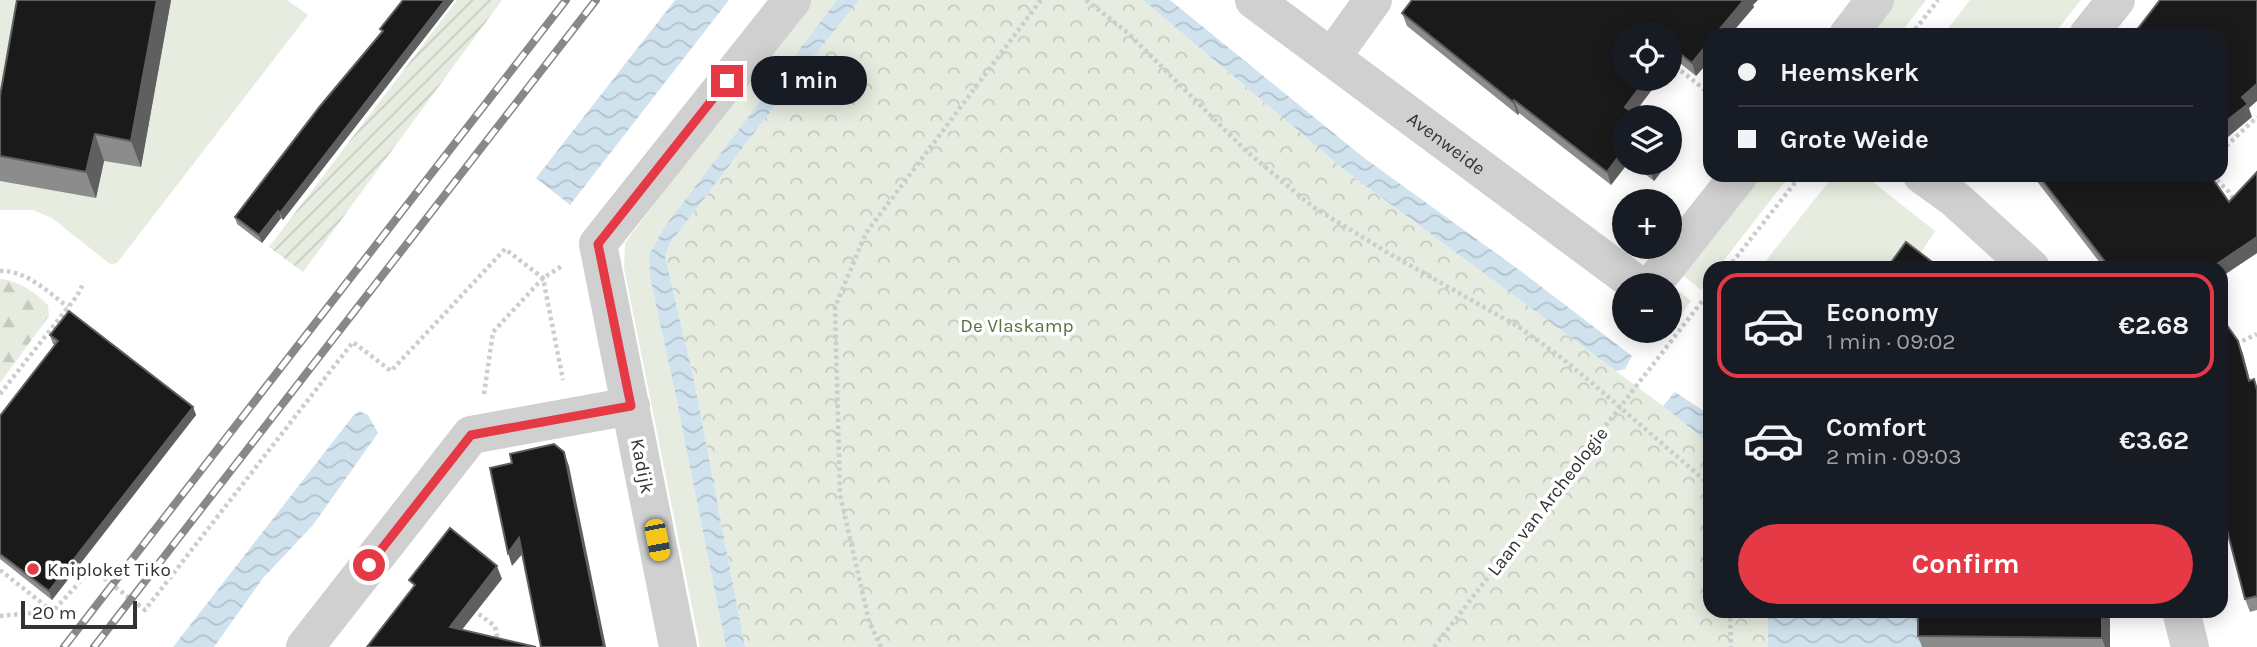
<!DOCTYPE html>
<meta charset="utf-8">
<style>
body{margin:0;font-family:Karla,sans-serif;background:#242831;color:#f1f3f6;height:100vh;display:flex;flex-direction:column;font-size:26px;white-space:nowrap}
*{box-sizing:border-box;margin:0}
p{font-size:23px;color:#9ea1a6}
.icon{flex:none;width:38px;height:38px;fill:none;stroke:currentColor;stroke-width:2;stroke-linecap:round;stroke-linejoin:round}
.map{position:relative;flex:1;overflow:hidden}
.panel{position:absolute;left:1703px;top:261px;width:525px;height:357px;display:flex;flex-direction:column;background:#171b24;border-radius:21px;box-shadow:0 4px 18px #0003}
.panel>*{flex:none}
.banner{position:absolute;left:1703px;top:28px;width:525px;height:154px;border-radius:21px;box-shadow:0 4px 18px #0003;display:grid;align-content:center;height:154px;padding:0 35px;background:#171b24}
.tools{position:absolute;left:1612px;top:21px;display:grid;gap:14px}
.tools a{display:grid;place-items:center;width:70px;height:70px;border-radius:50%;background:#171b24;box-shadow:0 4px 18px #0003;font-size:35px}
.scale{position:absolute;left:21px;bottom:18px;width:116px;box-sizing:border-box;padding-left:7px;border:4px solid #333;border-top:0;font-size:19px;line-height:24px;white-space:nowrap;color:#333;-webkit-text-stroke:5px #fff;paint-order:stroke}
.end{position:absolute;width:32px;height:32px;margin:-16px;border:9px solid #e63946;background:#fff;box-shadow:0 0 0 4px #fff}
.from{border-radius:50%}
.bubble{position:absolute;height:49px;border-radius:24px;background:#171b24;box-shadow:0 4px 18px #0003;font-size:23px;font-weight:700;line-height:49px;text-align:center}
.car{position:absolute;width:21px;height:42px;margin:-21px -10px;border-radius:9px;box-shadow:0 0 5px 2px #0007;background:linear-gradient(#f5c518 24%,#345 0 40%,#f5c518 0 76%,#345 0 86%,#f5c518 0)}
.banner b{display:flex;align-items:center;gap:24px;height:66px;font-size:26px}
.banner b+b{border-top:2px solid #363941}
.banner i{width:18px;height:18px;background:#f1f3f6}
ul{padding:12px 0 0;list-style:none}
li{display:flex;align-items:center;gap:21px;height:105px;margin:0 14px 10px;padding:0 21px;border:4px solid transparent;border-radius:21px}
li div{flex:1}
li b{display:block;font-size:26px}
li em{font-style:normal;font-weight:700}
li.on{border-color:#e63946}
li>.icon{width:63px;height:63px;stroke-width:1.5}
.button{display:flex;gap:14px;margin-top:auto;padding:14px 35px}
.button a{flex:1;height:80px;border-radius:42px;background:#e63946;color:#fff;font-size:28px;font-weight:700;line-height:80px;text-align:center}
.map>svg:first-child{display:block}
.grass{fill:#e6ecdf}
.forest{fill:url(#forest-firs)}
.park{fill:url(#park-crowns)}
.garden{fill:url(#garden-furrows)}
.water{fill:url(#water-waves)}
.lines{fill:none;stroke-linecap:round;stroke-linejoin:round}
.path{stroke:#cdcdcd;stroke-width:4.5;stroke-dasharray:3.5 3.5;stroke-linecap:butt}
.minor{stroke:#d0d0d0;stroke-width:38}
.rail-casing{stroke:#888;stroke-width:8}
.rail{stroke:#fff;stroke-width:5;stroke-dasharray:16;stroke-linecap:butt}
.wall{fill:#8c8c8c}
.shaded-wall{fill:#5f5f5f}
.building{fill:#1a1a1a;stroke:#5f5f5f;stroke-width:2}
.route{stroke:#e63946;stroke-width:9}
.poi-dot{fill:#e63946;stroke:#fff;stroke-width:2.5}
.labels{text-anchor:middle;stroke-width:7;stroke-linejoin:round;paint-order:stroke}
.street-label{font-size:19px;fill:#333;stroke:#fff}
.park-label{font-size:19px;fill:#56703f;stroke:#fff}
.poi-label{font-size:19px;fill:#333;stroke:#fff;text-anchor:start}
</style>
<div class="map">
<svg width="2257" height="647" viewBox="0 0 2257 647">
<defs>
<pattern id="forest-firs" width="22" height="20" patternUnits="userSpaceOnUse" patternTransform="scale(1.75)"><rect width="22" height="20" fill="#e6ecdf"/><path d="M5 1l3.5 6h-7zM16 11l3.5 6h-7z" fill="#c6cbc0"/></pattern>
<pattern id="park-crowns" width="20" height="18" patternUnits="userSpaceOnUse" patternTransform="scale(1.75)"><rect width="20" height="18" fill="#e6ecdf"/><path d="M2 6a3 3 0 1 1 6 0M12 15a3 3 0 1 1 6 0" fill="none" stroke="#c6cbc0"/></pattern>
<pattern id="garden-furrows" width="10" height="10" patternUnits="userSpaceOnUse" patternTransform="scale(1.75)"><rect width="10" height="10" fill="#e6ecdf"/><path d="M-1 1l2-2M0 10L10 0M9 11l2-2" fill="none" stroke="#c6cbc0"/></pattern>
<pattern id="water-waves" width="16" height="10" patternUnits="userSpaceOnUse" patternTransform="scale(1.75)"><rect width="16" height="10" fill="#cfe2ee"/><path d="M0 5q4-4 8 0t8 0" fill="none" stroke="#b2c2cd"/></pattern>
</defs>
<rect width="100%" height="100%" fill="#fff"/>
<g class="grass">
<polygon points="0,0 287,0 308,15 117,263 110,264 52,218 33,210 0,210"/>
<polygon points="811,0 837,0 665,226 649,255 650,278 675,392 726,647 700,647 624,268 625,243 693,152"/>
<polygon points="1894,0 1926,0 1899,35 1867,35"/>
<polygon points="1970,0 2081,0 2053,35 1943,35"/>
<polygon points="1757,175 1790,175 1718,268 1710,268 1710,279 1701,290 1680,273"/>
<polygon points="1834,175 1864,175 1935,231 1911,268 1760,268"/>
<polygon points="1671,285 1691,301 1670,330 1670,287"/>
</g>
<path class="forest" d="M0,279C20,281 33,291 48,305L49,316L0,383Z"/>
<polygon class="park" points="859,0 1143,0 1347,172 1663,406 1710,444 1710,611 1768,611 1768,647 745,647 694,380 665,256 670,243 783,95"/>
<polygon class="garden" points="457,0 502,0 303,272 269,247"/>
<g class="water">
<polygon points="675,0 729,0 570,205 536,178"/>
<polygon points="837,0 859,0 783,95 670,243 665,256 694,380 745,647 726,647 675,392 650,278 649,255 665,226"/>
<polygon points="1143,0 1170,0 1363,157 1522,272 1632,356 1625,369 1616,371 1347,172"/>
<polygon points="1675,392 1710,415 1710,444 1663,406"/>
<polygon points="359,411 368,415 378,433 313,525 263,578 214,647 173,647 353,416"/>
<polygon points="1768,611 1933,611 1932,647 1768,647"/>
</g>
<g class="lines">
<g class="path">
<polyline points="1086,0 1128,33 1244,149 1313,207 1390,254 1519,327 1559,356 1592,383 1710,485"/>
<polyline points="1911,35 1938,0"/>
<polyline points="1670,62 1710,94"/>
<polyline points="2221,151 2257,117"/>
<polyline points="2212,175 2229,192 2234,201"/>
<polyline points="1728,268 1801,175"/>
<path d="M0,271C26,270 48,292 68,307"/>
<polyline points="2236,344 2257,334"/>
<polyline points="0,394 77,296 84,282"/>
<polyline points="484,394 493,332 543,278 562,266"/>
<polyline points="0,570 52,611"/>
<polyline points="473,610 495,626 499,647"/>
<polyline points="1730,611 1731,647"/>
<polyline points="0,616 53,611 92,569 145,610 353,342 391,371 505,249 543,278 563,380"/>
<polyline points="881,647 869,621 840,495 835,307 866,233 1041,0"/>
<polyline points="1434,647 1710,291"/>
</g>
<g class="minor">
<path id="s1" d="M1254,0L1638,285"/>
<polyline points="1848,35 1875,0"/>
<polyline points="2088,35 2116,0"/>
<polyline points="1332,57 1373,0"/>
<polyline points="1922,175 1955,199 2031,268"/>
<polyline points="1652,285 1739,175"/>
<polyline points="2181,611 2190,647"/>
<polyline points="305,647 471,435 631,406"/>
<polyline points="678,647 598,244 792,0"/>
</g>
<g class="rail-casing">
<g id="rail">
<polyline points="64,647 566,0"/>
<polyline points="94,647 596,0"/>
</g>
</g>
<use href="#rail" class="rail"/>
</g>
<g class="wall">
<polygon points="17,0 171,0 141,167 104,161 96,198 0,181 0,96"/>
<polygon points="403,0 454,0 283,220 281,218 262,243 237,224 235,217 382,32 380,29"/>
<polygon points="1753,5 1754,7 1730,35 1710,35 1710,60 1696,76 1675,59 1670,67 1670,33 1624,79 1660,79 1634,114 1624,117 1624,163 1628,163 1611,185 1519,113 1518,115 1407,26 1402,13"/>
<polygon points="1631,163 1668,163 1654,181"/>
<polygon points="2034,175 2210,175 2257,253 2221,277 2221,268 2104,268 2036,180"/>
<polygon points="50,335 193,407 196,415 52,600 0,559 0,416 55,345 53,344"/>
<polygon points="2238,341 2243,354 2250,380 2257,387 2257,610 2250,612 2245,599"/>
<polygon points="2110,611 2110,647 1922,647 1918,636"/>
</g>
<g class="shaded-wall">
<polygon points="157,0 171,0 141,167 131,141"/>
<polygon points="445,0 454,0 283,220 280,213"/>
<polygon points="1744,0 1758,0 1753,5 1754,7 1730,35 1715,35"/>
<polygon points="1710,41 1710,60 1696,76 1692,63"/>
<polygon points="1670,46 1675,59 1670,67"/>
<polygon points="1646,79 1660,79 1631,117 1625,107"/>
<polygon points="2257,84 2257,101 2249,108 2252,117 2221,143 2221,125 2242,97"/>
<polygon points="1514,100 1519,113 1518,115 1513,102"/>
<polygon points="95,134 104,161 96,198 86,172"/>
<polygon points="1670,142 1674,155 1670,161"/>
<polygon points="1624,149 1624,163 1628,163 1611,185 1607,172"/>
<polygon points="1653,163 1668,163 1654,181 1649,167"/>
<polygon points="278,211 281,218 262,243 259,235"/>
<polygon points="2257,237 2257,253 2221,277 2221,268 2211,268"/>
<polygon points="2238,341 2243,354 2253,394 2249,381"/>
<polygon points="193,407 196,415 52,600 49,591"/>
<polygon points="564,452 569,466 606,647 604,647"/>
<polygon points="519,538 524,552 512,566 508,553"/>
<polygon points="497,566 502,579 454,640 450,627"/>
<polygon points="2102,611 2110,611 2110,647 2105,647 2102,638"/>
</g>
<g class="building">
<polygon points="17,0 157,0 131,141 95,134 86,172 0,156 0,96"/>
<polygon points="403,0 445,0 280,213 278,211 259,235 235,217 321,105 383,31 380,29"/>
<polygon points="1412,0 1744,0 1715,35 1710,35 1710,41 1692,63 1670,46 1670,47 1670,33 1624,33 1624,79 1646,79 1625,107 1638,117 1624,117 1624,149 1607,172 1514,100 1513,102 1402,13"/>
<polygon points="2160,0 2257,0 2257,84 2242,97 2248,104 2221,125 2221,35 2133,35"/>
<polygon points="1643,163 1653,163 1649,167"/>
<polygon points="2257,172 2257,237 2211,268 2110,268 2038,175 2210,175 2229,202"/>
<polygon points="1906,242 1940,268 1887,268"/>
<polygon points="69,311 193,407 49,591 0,554 0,416 58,341 50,335"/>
<polygon points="2221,317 2238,341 2249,381 2254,379 2257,390 2257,596 2245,599 2221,507"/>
<polygon points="554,444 564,452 604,647 541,647 519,538 508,553 490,468 512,463 510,454"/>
<polygon points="450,528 497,566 450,627 536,647 367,647 415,585 409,580"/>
<polygon points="1918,611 2102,611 2102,638 1918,636"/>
</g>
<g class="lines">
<polyline class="route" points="369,565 471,435 631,406 598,244 727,81"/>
</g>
<circle class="poi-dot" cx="33" cy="569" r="7"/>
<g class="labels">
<g class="street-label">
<text dy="7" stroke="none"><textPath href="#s1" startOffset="240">Avenweide</textPath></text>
<text transform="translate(643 466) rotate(79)" y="7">Kadijk</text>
<text transform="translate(1547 501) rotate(-52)" y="7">Laan van Archeologie</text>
</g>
<g class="park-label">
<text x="1017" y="332">De Vlaskamp</text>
</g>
<g class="poi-label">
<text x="47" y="576">Kniploket Tiko</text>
</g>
</g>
</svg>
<div class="tools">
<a><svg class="icon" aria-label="locate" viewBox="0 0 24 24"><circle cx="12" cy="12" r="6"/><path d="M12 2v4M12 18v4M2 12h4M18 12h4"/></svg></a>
<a><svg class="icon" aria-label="layers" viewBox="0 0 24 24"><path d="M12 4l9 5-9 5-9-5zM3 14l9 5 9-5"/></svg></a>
<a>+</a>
<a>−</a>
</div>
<div class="scale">20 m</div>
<i class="end from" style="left:369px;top:565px"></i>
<i class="end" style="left:727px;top:81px"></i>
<div class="bubble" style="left:751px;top:56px;width:116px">1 min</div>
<i class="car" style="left:657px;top:540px;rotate:169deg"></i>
<div class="banner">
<b><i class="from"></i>Heemskerk</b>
<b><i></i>Grote Weide</b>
</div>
<section class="panel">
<ul>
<li class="on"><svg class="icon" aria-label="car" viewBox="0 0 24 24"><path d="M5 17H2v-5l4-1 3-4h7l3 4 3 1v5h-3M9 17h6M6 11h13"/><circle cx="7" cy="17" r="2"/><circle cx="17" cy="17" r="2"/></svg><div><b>Economy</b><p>1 min · 09:02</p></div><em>€2.68</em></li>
<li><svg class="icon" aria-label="car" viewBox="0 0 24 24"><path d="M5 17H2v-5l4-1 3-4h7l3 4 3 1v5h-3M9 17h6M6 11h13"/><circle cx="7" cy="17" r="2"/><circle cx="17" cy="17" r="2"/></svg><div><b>Comfort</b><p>2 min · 09:03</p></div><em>€3.62</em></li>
</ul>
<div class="button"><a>Confirm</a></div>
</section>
</div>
